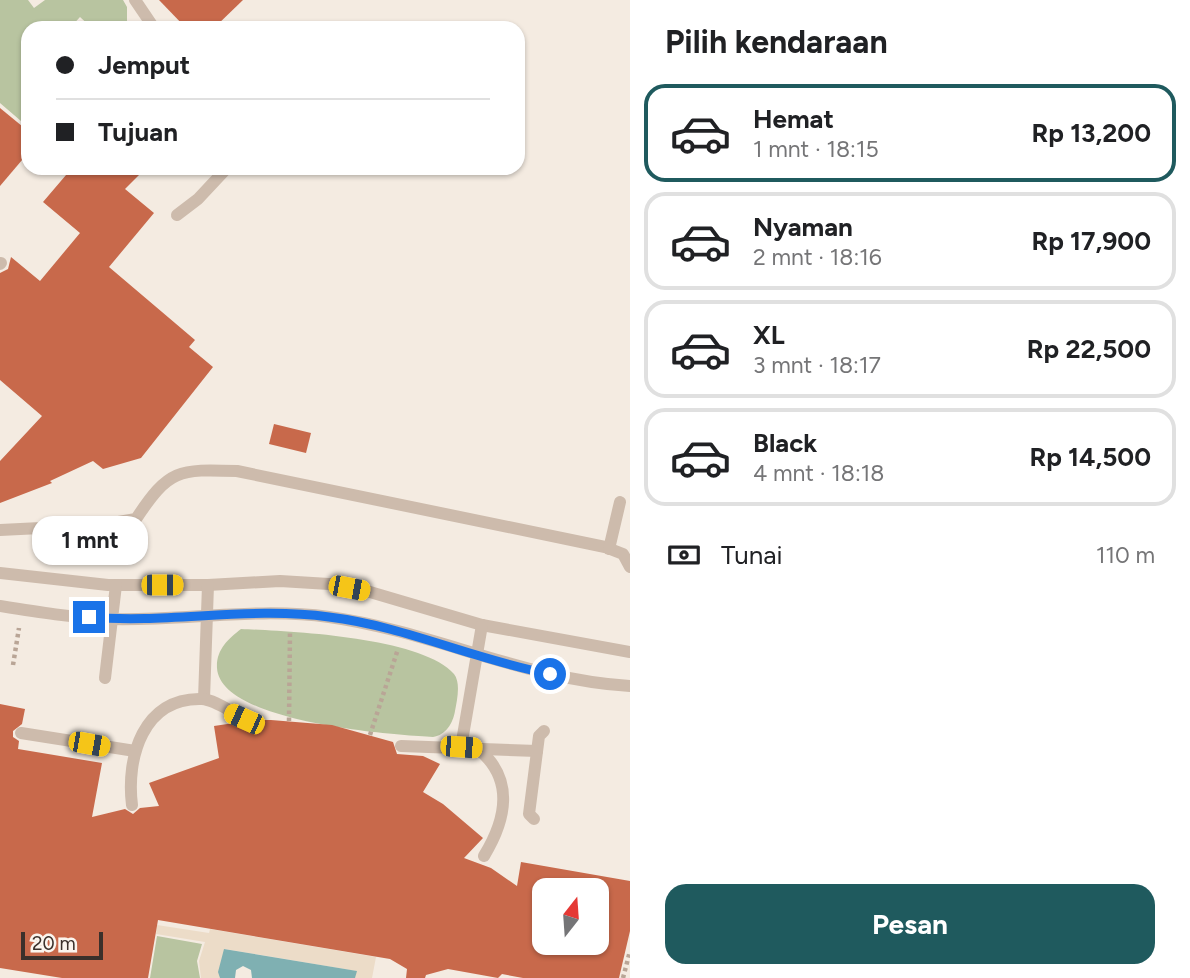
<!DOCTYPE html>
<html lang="id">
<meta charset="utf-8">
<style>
body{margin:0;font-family:Figtree,sans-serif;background:#f2f2f2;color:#202124;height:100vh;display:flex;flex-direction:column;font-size:26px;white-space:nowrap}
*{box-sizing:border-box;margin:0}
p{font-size:23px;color:#757577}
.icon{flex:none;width:38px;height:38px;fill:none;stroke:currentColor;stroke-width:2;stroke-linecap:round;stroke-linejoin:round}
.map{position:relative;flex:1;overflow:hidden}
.sheet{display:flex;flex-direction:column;background:#fff;width:560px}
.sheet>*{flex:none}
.hud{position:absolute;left:21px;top:21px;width:504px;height:154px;border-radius:21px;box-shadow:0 2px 5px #0004;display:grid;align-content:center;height:154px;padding:0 35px;background:#fff}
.needle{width:46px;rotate:17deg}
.fabs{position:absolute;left:532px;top:878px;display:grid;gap:14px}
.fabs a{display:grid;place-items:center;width:77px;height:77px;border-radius:14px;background:#fff;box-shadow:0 2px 5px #0004;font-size:35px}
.scale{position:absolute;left:21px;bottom:18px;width:82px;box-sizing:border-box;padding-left:7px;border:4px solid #3b302b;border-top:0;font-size:19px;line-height:24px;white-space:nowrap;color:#3b302b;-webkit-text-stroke:5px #fbf5ee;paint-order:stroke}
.end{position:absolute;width:32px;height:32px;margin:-16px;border:9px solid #1a73e8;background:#fff;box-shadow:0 0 0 4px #fff}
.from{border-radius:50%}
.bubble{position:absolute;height:49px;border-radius:21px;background:#fff;box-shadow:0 2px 5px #0004;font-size:23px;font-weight:700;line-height:49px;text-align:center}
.car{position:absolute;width:21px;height:42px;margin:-21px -10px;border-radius:9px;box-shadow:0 0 5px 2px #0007;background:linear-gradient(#f5c518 24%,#345 0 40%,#f5c518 0 76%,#345 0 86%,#f5c518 0)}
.hud b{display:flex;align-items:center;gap:24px;height:66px;font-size:26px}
.hud b+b{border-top:2px solid #e0e0e0}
.hud i{width:18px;height:18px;background:#202124}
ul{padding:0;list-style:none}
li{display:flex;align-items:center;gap:21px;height:98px;margin:0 14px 10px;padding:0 21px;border:4px solid #e0e0e0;border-radius:21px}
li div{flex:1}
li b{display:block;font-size:26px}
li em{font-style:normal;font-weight:700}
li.on{border-color:#1f5a5e}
li>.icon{width:63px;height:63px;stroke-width:1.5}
h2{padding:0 35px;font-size:32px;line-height:84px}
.pay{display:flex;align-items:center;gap:18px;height:77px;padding:0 35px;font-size:26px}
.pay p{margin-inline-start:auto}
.button{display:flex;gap:14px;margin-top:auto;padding:14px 35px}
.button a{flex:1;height:80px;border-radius:21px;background:#1f5a5e;color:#fff;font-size:28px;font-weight:700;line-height:80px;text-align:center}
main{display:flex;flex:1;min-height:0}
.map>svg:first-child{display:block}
.green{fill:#b8c4a0}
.plaza{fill:#ecdcc8}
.water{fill:#7fb0b2}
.building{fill:#c8694b;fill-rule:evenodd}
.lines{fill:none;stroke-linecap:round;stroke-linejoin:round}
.path{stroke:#b9a596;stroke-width:4.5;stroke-dasharray:3.5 3.5;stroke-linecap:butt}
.service{stroke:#cdbbac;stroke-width:12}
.route{stroke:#1a73e8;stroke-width:9}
</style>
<main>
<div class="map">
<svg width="630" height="978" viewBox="0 0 630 978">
<rect width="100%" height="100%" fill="#f4ebe1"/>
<g class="green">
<polygon points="0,0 28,0 34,8 45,0 123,0 127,7 127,28 92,28 80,17 70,28 28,28 28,127 0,103"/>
<path d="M241,629C289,631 422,637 454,674C461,683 457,700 455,711C453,723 446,735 433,737C390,735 220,722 217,668C216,650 228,639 241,629Z"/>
<polygon points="157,936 202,944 197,961 200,978 150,978"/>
</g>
<polygon class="plaza" points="157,925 209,933 210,929 376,957 372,978 355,978 356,971 225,949 220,978 201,978 199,961 205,942 156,934"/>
<polygon class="water" points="224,949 357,971 355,978 252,978 251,970 243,966 236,970 235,978 220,978 218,972"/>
<g class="building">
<polygon points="159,0 243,0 214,28 186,28"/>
<polygon points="0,108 28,131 28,153 0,186"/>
<polygon points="72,168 146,168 125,189 154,213 109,267 195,340 189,347 213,367 141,458 103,469 93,461 50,481 52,483 0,503 0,461 42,416 0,380 0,273 8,269 11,257 40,281 80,233 43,202"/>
<polygon points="274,424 311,433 306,453 269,444"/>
<path d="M0,704L25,709L22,724L13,731V737L19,741L18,749L102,763L92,817L125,809L133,814L140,808L159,806L149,783L219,758L214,726L234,723L252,730L257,727L260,720H271L332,725L393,742L397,754L423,756L440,764L423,792L443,804L483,838L464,858L491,868L517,886L521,862L630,881V931L619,978H523L502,974L498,978L448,969L426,975L425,978H406L407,969L390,959L158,920L148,978H62L0,968ZM544,891H597V943H544Z"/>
</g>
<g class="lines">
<g class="path">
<polyline points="13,665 19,628"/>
<polyline points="289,721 290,631"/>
<polyline points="370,735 398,649"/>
<polyline points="623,978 630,951"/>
</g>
<g class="service">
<polyline points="135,0 154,28"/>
<polyline points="177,215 198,199 227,168"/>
<polyline points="0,264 1,263"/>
<path d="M0,530L101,525L136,519C169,469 178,469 237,471L605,547L623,554L630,567"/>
<polyline points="609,549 620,502"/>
<polyline points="0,573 108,585 208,585 280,581 329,584 370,592 482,625 630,652"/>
<path d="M0,606C37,612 74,618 111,619C184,621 257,607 329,617C431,631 526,680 630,686"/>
<polyline points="105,678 116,585"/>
<polyline points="204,699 208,585"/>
<polyline points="21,733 135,751"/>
<polyline points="401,746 537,751"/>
<polyline points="461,747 482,625"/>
<path d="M478,749C515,779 506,820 484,856"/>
<path d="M132,805C126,758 143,697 202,699C217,700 236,716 251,721"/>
<polyline points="534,819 529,814 539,736 544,731"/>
</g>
</g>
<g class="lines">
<path class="route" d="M89,617C169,624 249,606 329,617C404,626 475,660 550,674"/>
</g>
</svg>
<div class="fabs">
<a><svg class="needle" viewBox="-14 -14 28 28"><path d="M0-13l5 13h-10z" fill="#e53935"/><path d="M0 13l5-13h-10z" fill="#757577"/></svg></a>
</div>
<div class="scale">20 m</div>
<i class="end from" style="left:550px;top:674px"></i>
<i class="end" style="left:89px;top:617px"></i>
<div class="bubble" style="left:32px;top:516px;width:116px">1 mnt</div>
<i class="car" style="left:162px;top:585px;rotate:90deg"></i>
<i class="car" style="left:349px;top:588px;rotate:101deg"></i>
<i class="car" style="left:244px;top:719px;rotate:294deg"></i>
<i class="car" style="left:89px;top:744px;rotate:100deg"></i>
<i class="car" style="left:461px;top:747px;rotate:94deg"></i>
<div class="hud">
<b><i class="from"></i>Jemput</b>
<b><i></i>Tujuan</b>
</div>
</div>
<section class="sheet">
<h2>Pilih kendaraan</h2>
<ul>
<li class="on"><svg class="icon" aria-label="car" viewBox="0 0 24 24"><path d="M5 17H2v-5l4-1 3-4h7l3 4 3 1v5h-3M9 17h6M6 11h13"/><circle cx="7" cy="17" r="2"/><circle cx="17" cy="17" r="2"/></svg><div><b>Hemat</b><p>1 mnt · 18:15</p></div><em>Rp 13,200</em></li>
<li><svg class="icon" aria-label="car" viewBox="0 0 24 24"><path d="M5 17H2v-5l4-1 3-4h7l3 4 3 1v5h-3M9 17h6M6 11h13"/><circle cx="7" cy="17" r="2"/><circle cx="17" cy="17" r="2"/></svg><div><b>Nyaman</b><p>2 mnt · 18:16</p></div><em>Rp 17,900</em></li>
<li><svg class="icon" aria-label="car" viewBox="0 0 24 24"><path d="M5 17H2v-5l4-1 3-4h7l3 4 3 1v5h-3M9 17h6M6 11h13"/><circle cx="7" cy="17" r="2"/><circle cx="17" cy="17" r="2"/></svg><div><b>XL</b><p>3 mnt · 18:17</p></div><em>Rp 22,500</em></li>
<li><svg class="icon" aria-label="car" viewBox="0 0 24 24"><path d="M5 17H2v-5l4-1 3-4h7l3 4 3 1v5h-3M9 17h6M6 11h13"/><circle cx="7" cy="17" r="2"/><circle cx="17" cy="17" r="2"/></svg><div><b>Black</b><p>4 mnt · 18:18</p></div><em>Rp 14,500</em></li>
</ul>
<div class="pay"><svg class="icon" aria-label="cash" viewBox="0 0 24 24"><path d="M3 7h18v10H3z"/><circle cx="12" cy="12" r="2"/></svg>Tunai<p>110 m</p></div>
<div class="button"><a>Pesan</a></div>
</section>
</main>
